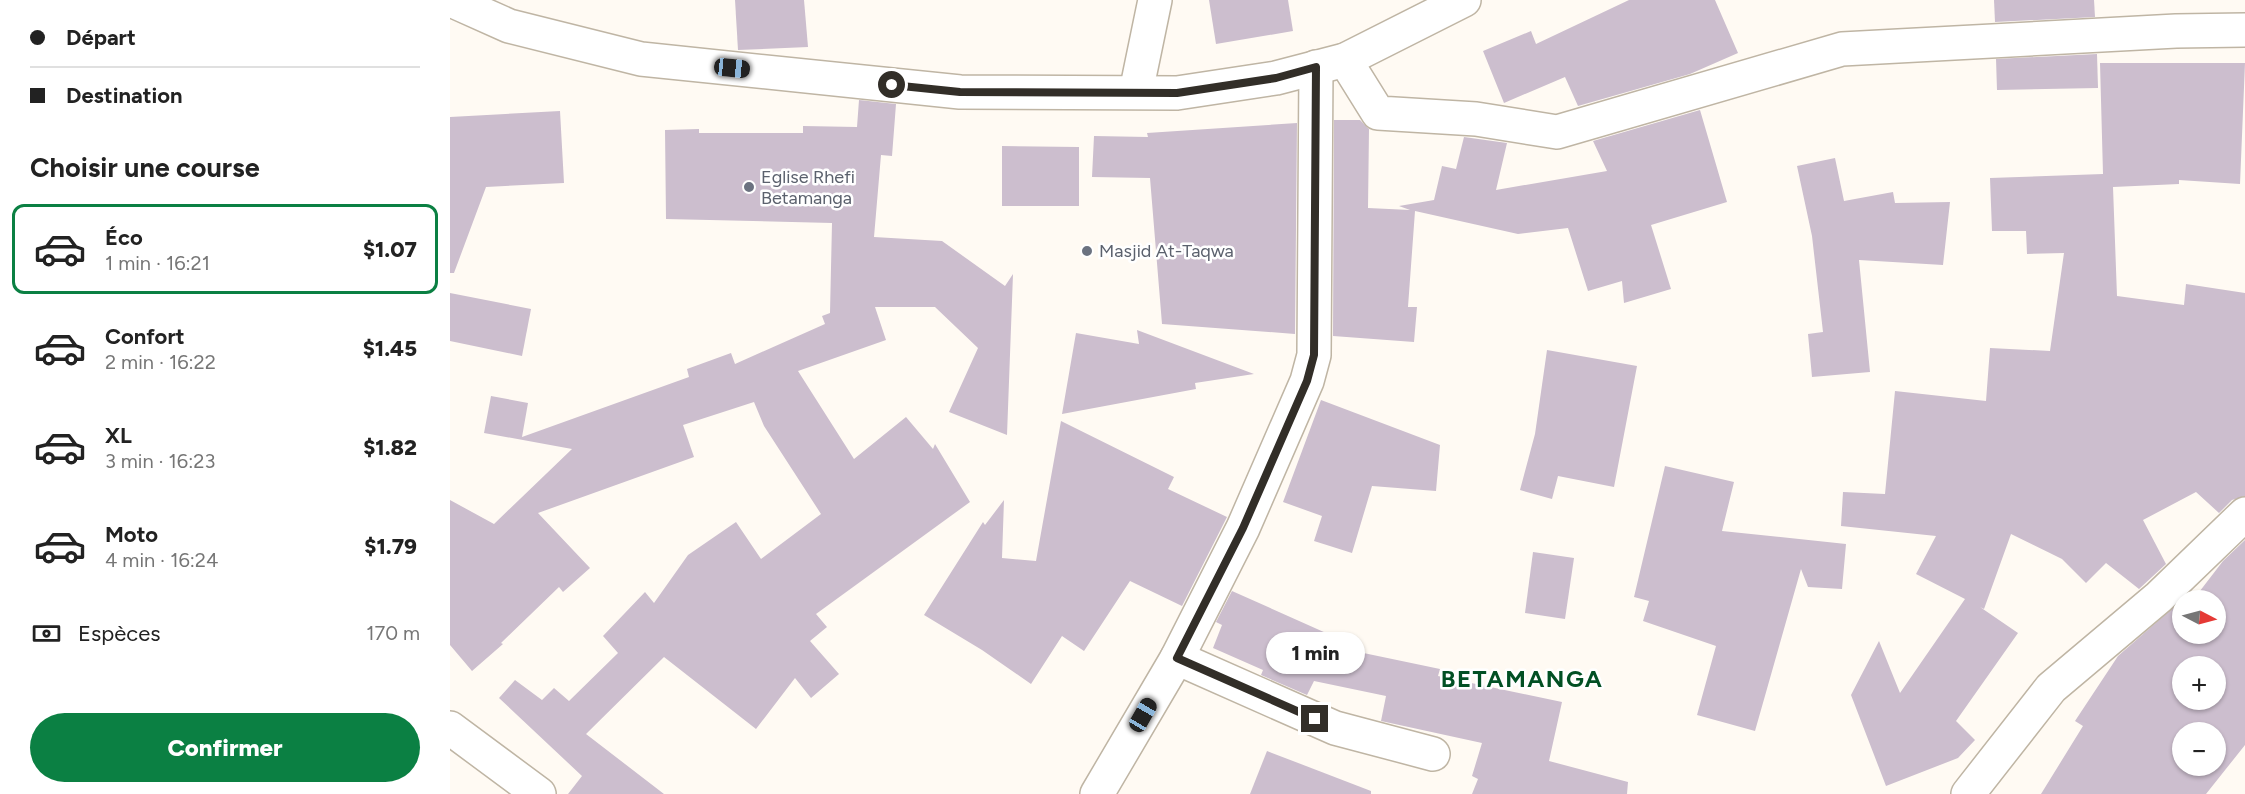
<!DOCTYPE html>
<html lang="fr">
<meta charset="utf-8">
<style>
body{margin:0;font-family:Figtree,sans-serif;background:#f6f6f6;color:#222;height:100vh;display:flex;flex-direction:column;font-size:22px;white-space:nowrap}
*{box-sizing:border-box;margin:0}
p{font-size:20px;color:#767676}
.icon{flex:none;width:33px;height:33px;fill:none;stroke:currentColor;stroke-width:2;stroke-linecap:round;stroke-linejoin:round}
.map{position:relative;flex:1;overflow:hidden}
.drawer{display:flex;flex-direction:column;background:#fff;width:450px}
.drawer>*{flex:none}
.top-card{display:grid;align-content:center;height:132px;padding:0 30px;background:#fff}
.needle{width:39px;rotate:96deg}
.tools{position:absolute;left:1722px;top:590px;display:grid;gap:12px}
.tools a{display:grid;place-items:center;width:54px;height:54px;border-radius:50%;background:#fff;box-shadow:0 2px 4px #0004;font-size:30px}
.end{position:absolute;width:27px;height:27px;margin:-14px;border:8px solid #322e28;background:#fff;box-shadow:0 0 0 3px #fff}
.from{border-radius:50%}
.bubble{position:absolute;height:42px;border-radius:21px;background:#fff;box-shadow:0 2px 4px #0004;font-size:20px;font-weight:800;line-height:42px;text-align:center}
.car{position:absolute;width:18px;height:36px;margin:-18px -9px;border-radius:8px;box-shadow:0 0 4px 2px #0007;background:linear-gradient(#222 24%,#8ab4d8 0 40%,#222 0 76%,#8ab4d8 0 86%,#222 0)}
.top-card b{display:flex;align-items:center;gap:21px;height:57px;font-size:22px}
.top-card b+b{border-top:2px solid #e0e0e0}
.top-card i{width:15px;height:15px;background:#222}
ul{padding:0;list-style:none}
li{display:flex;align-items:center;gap:18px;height:90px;margin:0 12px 9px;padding:0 18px;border:3px solid transparent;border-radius:12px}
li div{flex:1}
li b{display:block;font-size:22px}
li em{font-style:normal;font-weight:800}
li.current{border-color:#0b8043}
li>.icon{width:54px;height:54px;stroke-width:1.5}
h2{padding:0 30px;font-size:27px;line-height:72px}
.pay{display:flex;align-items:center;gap:15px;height:66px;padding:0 30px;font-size:22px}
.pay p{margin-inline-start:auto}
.cta{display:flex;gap:12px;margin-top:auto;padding:12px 30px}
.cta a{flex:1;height:69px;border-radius:36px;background:#0b8043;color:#fff;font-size:24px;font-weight:800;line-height:69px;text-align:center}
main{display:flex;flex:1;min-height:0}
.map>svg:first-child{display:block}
.building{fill:#ccbece;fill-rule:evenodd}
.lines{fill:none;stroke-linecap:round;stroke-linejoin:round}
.minor-casing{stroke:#bfb5a4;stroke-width:36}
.minor{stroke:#fff;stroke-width:33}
.route{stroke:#322e28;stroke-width:8}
.worship-dot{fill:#6b7280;stroke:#fff;stroke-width:2}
.labels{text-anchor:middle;stroke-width:5;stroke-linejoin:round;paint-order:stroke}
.worship-label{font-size:18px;fill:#5b616d;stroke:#fff;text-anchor:start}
.district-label{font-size:24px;font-weight:bold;letter-spacing:1.5px;fill:#025024;stroke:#fff}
</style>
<main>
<section class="drawer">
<div class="top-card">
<b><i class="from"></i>Départ</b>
<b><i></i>Destination</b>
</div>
<h2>Choisir une course</h2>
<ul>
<li class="current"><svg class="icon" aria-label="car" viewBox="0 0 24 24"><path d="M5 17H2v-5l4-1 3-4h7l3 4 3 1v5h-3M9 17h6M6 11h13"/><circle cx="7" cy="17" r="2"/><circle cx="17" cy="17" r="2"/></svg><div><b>Éco</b><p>1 min · 16:21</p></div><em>$1.07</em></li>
<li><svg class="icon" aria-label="car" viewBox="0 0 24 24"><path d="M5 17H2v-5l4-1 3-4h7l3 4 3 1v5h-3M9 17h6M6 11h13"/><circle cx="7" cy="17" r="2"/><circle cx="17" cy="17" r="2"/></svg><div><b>Confort</b><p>2 min · 16:22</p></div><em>$1.45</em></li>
<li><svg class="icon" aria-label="car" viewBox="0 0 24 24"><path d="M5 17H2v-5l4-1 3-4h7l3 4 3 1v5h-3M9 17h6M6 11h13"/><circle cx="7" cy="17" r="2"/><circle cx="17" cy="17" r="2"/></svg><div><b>XL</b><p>3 min · 16:23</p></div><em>$1.82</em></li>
<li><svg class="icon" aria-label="car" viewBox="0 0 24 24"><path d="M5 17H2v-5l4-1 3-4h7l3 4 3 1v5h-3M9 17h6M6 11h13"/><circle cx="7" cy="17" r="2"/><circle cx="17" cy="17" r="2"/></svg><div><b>Moto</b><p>4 min · 16:24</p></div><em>$1.79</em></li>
</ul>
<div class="pay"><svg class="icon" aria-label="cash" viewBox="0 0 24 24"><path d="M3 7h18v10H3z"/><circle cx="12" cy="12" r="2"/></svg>Espèces<p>170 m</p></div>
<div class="cta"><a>Confirmer</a></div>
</section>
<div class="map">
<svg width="1795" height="794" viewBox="0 0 1795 794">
<rect width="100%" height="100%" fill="#fffaf3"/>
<g class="building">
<polygon points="285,0 354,0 358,47 288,50"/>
<polygon points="759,0 838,0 843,31 766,44"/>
<polygon points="1179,0 1265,0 1288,53 1240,74 1128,106 1115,77 1054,103 1033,51 1081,31 1086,44"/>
<polygon points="1544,0 1644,0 1645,17 1545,22"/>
<polygon points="1647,54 1648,88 1547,90 1546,59"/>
<polygon points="1650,63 1795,63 1790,184 1729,180 1729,184 1663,187 1667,296 1734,305 1736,284 1795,293 1795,496 1782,500 1769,513 1746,492 1693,520 1716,564 1689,589 1656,563 1636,583 1612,559 1561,534 1534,609 1530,607 1568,633 1506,721 1525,740 1508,758 1436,786 1401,695 1429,641 1450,693 1515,599 1466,574 1486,536 1391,526 1393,492 1435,494 1445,391 1536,401 1540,348 1600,351 1614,253 1577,254 1576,231 1542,231 1540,178 1653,174"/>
<polygon points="409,100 446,104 442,156 431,155 424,237 492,241 555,286 563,274 557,435 499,412 528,348 485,307 425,307 436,340 348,371 404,459 456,417 483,449 485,444 520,502 366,614 377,627 360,641 389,674 361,698 345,678 306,729 214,657 136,734 214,794 118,794 132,776 49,698 65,680 92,700 104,688 119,701 168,653 153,636 195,592 204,603 238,555 286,522 311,559 371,514 314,426 304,402 233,425 244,457 88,513 140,568 113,592 109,587 51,643 53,644 22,671 0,645 0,500 44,524 122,449 34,433 41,396 78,403 72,437 239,377 237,369 281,353 285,364 375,324 372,316 380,313 382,223 216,219 215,130 249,129 249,133 353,133 353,126 407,127"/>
<polygon points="1250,110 1277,202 1201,225 1221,289 1174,303 1172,281 1138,291 1118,228 1068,234 965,211 958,307 967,307 964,342 883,336 884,120 910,120 919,129 918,208 960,210 949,206 984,200 992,166 1006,169 1014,137 1057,143 1046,190 1157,171 1143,141"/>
<polygon points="110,111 114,183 36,187 4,273 0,273 0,117"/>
<polygon points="847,123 845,334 712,324 700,178 642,177 644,136 698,137 697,133"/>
<polygon points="552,146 629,147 629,206 552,206"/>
<polygon points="1385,158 1394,201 1443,192 1445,203 1500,202 1493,265 1409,260 1420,372 1362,377 1358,334 1373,332 1362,236 1347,166"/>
<polygon points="0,293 81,309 72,356 0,341"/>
<polygon points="687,330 804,374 745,383 746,389 612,414 626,333 689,344"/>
<polygon points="1097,350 1187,366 1164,487 1108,476 1102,499 1070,490 1085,434"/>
<polygon points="871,400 990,445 986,491 922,486 902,553 864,541 872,516 833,502"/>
<polygon points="611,421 724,477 718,489 777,517 732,606 680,581 634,651 612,636 581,684 532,650 474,615 533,522 535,525 554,500 552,558 586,561"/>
<polygon points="1215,466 1284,482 1272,531 1396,544 1392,589 1358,587 1351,569 1305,731 1247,715 1266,646 1193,621 1199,601 1184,597"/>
<path d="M1795,540V745L1756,794H1591L1633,726L1625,721L1668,656L1732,600V633H1766V600H1743L1773,561ZM1732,666H1766V699H1732ZM1732,732H1766V765H1732Z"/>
<polygon points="1083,552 1124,558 1115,619 1075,613"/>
<polygon points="782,591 885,637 880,646 990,669 988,676 1112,702 1099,761 1178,782 1177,794 1022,794 1028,779 1022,776 1032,743 931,721 936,696 864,681 857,695 811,675 813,670 763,648 772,625 766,622"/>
<polygon points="817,751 921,791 921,794 800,794"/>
</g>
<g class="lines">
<g class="minor-casing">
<g id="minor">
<polyline points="1,0 59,26 191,59 510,92 727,93 826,78 895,60 1014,0"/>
<polyline points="895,60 928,113 1026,119 1107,132 1392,49 1726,31 1795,30"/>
<polyline points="686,92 705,0"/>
<polyline points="727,658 885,728 983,754"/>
<polyline points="0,728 89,794"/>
<polyline points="647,794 727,658 793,528 857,381 864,355 866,67"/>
<polyline points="1518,794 1601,688 1709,597 1795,514"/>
</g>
</g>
<use href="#minor" class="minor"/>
</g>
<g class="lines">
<polyline class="route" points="442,85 510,92 727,93 826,78 866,67 864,355 857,381 793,528 727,658 865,719"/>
</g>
<g class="worship-dot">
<circle cx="299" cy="187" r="6"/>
<circle cx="637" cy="251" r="6"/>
</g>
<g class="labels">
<g class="worship-label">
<text x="311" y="183">Eglise Rhefi<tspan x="311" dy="21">Betamanga</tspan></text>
<text x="649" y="257">Masjid At-Taqwa</text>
</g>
<g class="district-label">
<text x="1072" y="687">BETAMANGA</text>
</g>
</g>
</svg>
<div class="tools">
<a><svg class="needle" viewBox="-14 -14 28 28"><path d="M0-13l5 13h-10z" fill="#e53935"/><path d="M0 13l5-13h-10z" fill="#767676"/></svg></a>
<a>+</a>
<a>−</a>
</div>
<i class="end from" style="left:442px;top:85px"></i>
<i class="end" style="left:865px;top:719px"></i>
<div class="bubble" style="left:816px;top:632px;width:99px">1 min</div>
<i class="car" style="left:282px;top:68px;rotate:96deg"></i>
<i class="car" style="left:693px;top:715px;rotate:30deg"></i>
</div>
</main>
